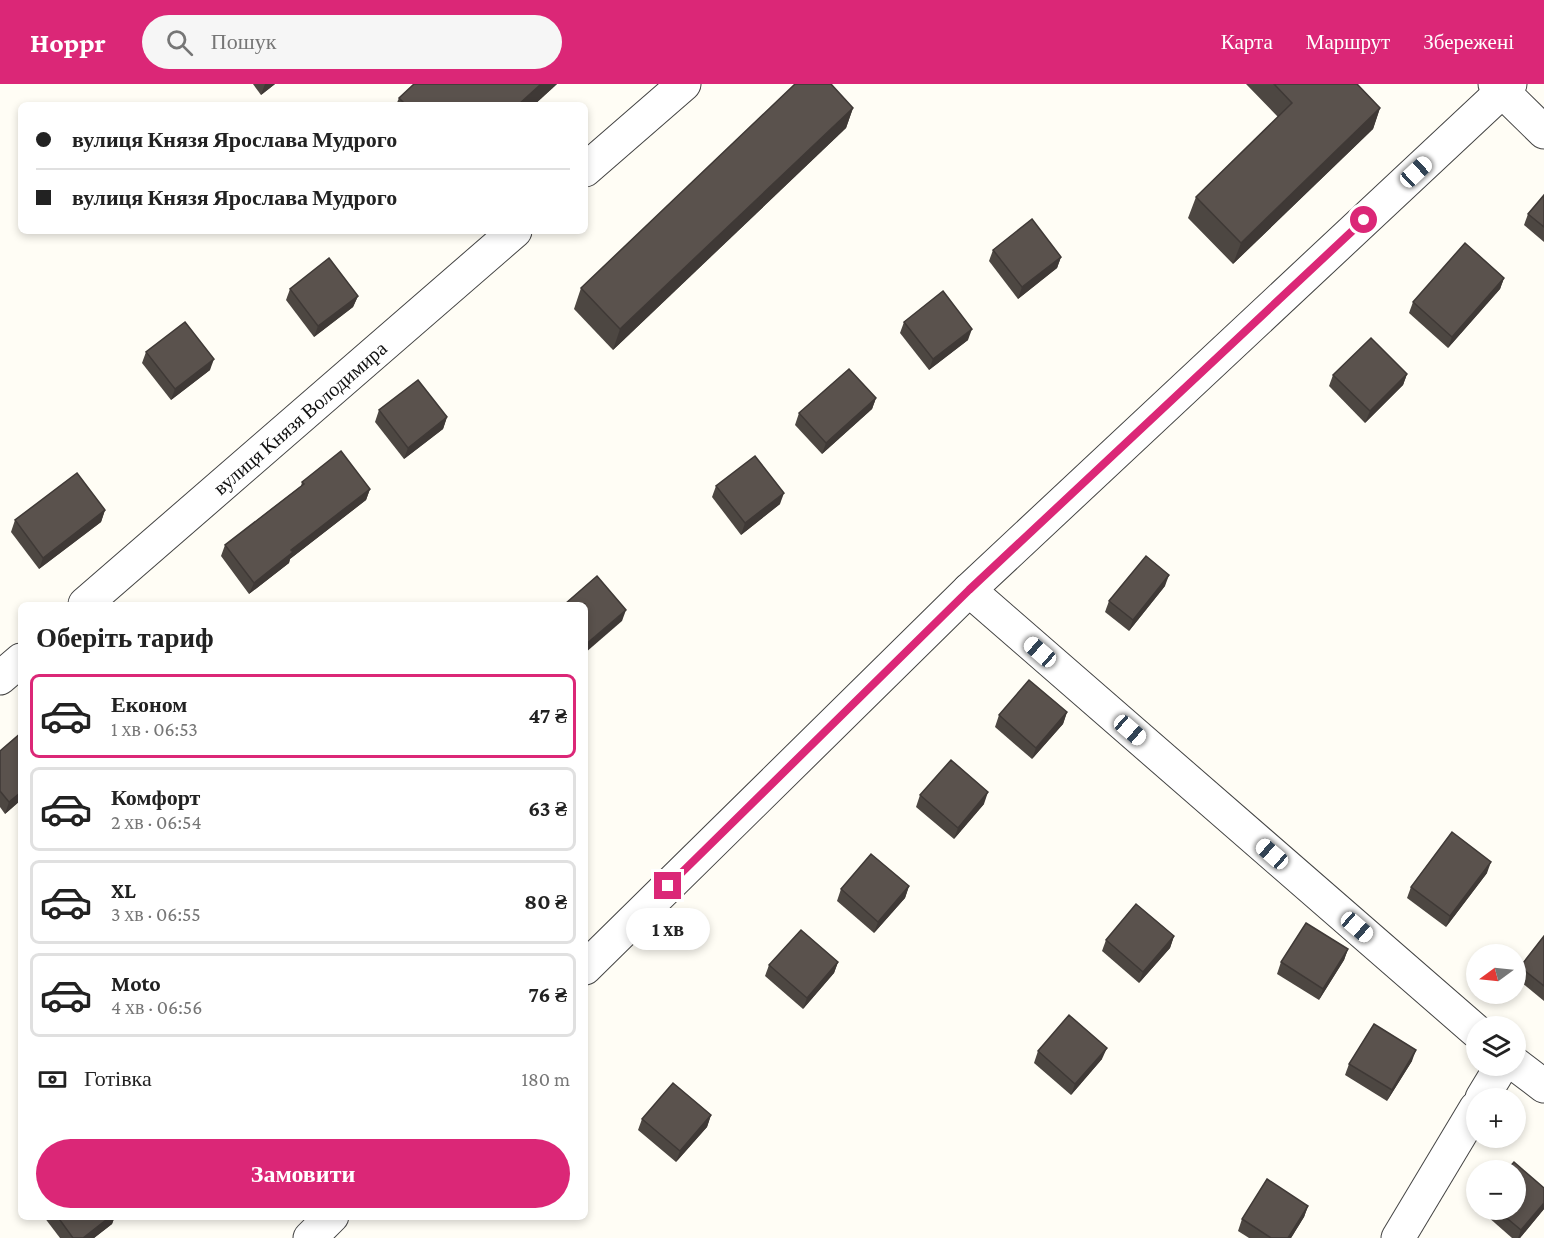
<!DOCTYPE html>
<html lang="uk">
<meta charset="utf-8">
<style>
body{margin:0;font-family:"Crimson Pro",serif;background:#f6f6f6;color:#222;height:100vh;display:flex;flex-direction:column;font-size:22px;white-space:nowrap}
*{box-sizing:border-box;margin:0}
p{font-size:20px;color:#767676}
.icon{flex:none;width:33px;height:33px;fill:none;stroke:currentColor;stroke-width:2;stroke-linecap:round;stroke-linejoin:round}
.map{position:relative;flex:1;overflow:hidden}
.sheet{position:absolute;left:18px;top:518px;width:570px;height:618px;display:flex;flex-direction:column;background:#fff;border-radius:9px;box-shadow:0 3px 9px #0003}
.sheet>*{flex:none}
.hud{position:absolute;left:18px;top:18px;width:570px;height:132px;border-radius:9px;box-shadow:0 3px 9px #0003;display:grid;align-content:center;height:132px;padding:0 18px;background:#fff}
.needle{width:39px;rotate:255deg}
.fabs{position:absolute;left:1466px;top:860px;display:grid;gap:12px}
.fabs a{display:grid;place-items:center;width:60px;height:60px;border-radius:50%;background:#fff;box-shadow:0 3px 9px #0003;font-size:30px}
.end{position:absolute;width:27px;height:27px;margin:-14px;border:8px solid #db2777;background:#fff;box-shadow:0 0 0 3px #fff}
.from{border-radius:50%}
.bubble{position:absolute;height:42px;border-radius:21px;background:#fff;box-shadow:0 3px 9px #0003;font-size:20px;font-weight:700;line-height:42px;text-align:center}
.car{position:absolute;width:18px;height:36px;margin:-18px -9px;border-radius:8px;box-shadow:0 0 4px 2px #0007;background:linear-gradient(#fff 24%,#345 0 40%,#fff 0 76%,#345 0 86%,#fff 0)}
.hud b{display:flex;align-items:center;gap:21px;height:57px;font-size:22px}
.hud b+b{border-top:2px solid #e0e0e0}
.hud i{width:15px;height:15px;background:#222}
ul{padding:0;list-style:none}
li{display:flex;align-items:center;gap:18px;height:84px;margin:0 12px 9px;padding:0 6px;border:3px solid #e0e0e0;border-radius:9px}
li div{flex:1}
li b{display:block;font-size:22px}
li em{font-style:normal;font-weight:700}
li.current{border-color:#db2777}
li>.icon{width:54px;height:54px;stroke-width:1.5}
h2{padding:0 18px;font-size:27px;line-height:72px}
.pay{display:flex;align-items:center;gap:15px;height:66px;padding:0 18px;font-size:22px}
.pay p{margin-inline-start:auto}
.action{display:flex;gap:12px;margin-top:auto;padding:12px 18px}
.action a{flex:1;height:69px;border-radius:36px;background:#db2777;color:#fff;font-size:24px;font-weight:700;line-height:69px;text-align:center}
header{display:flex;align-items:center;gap:36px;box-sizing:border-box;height:84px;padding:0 30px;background:#db2777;color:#fff}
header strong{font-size:28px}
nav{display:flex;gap:33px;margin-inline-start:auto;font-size:21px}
.search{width:420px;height:54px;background:#f6f6f6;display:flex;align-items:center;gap:15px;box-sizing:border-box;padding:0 21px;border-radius:33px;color:#767676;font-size:22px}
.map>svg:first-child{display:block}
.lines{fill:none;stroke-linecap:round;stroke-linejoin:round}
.minor-casing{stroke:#444;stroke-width:35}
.minor{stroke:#fff;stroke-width:33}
.wall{fill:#4d4742}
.shaded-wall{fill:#3f3936}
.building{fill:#5a524d;stroke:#3f3936;stroke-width:1.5}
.route{stroke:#db2777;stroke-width:8}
.labels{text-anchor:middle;stroke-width:6;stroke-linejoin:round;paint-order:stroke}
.street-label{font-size:20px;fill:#111;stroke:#fff}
</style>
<header>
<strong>Hoppr</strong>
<div class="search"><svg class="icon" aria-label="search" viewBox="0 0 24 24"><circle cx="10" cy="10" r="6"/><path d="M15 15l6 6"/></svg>Пошук</div>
<nav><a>Карта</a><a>Маршрут</a><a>Збережені</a></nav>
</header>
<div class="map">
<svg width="1544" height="1154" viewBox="0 0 1544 1154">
<rect width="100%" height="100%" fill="#fffdf5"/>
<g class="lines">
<g class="minor-casing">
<g id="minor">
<polyline points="1495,0 1544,48"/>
<polyline points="585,86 684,0"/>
<polyline points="969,506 1476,947"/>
<polyline points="85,520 515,147"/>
<polyline points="0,594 21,576"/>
<polyline points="585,884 969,506 1510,0"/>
<polyline points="1515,980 1544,1002"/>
<polyline points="1482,1014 1502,981"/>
<polyline points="310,1154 332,1132"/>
<polyline points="1398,1154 1476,1024"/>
</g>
</g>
<use href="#minor" class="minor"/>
</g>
<g class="wall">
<polygon points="253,0 275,0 261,11"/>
<polygon points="557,0 534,21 396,21 399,14"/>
<polygon points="1246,0 1357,0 1380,24 1373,45 1233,180 1188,134 1196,113 1278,33"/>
<polygon points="853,24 846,44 613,266 574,225 581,204"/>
<polygon points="1544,111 1544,158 1524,141 1528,130"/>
<polygon points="993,166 1061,173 1057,184 1018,215 989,177"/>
<polygon points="1504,194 1500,205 1448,264 1409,229 1413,218"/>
<polygon points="290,205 358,212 353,223 314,253 286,216"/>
<polygon points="904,238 968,256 929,286 900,249"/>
<polygon points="146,268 210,286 171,316 142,279"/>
<polygon points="1407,290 1403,301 1365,339 1329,302 1333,291"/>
<polygon points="876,314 872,325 822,370 795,341 799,329"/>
<polygon points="379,326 447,333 443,345 404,375 375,338"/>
<polygon points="302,398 370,405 366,416 290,475 289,479 249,510 221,472 225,461 301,402"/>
<polygon points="716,402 780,420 741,451 712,413"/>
<polygon points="105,426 101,438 39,485 11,448 15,436"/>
<polygon points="1165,502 1129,547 1105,528 1109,517"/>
<polygon points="1067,628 1063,640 1032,675 995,643 999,631"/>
<polygon points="0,667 21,716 5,730 0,723"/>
<polygon points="920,711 984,720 954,755 916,723"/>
<polygon points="1487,789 1446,843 1407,814 1411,803"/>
<polygon points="909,802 905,814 874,849 837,817 841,805"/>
<polygon points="1174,852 1170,864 1139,899 1102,867 1106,856"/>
<polygon points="1544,852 1544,917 1516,894 1520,883"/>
<polygon points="1348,865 1344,876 1319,916 1277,890 1281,878"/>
<polygon points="838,878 834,889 803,925 765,892 769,881"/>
<polygon points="1038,967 1102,975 1071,1011 1034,979"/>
<polygon points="1412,977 1387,1017 1345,991 1349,980"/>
<polygon points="711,1031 707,1043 676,1078 638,1046 642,1035"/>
<polygon points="1308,1122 1304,1133 1291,1154 1249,1154 1238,1147 1242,1135"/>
<polygon points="1479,1125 1544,1125 1520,1154 1512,1154"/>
<polygon points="115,1132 112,1140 94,1154 60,1154 44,1133"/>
</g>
<g class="shaded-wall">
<polygon points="265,0 275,0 261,11"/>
<polygon points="541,0 557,0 534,21 518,21"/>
<polygon points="853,24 846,44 613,266 620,245"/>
<polygon points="1380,24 1373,45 1233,180 1241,159"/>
<polygon points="1061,173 1057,184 1018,215 1022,203"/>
<polygon points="1504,194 1500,205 1448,264 1452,253"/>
<polygon points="358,212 353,223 314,253 318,242"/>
<polygon points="972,245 968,256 929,286 933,275"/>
<polygon points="214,275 210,286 171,316 175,305"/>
<polygon points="1407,290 1403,301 1365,339 1370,327"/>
<polygon points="876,314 872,325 822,370 826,359"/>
<polygon points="447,333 443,345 404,375 408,364"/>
<polygon points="370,405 366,416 290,475 289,479 249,510 254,499 291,466"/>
<polygon points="784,409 780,420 741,451 745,439"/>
<polygon points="105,426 101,438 39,485 43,474"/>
<polygon points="1169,491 1165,502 1129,547 1133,536"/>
<polygon points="626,526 622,537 585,569 585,561"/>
<polygon points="1067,628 1063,640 1032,675 1036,664"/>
<polygon points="21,708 21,716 5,730 9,718"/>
<polygon points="988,708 984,720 954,755 958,744"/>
<polygon points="1491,778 1487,789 1446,843 1450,832"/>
<polygon points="909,802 905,814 874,849 878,838"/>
<polygon points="1174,852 1170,864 1139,899 1143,888"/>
<polygon points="1348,865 1344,876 1319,916 1323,905"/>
<polygon points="838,878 834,889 803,925 807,914"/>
<polygon points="1107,964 1102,975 1071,1011 1075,1000"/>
<polygon points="1416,966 1412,977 1387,1017 1392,1006"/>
<polygon points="711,1031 707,1043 676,1078 680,1067"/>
<polygon points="1544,1119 1544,1125 1520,1154 1518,1154 1521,1146"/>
<polygon points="1308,1122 1304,1133 1291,1154 1288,1154"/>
<polygon points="111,1132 115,1132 112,1140 94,1154 83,1154"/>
</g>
<g class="building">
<polygon points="414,0 541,0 518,21 406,21 399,14"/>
<polygon points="795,0 831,0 853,24 620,245 581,204"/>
<polygon points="1274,0 1357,0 1380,24 1241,159 1196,113 1292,19"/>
<polygon points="1544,111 1544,143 1528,130"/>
<polygon points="1032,135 1061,173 1022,203 993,166"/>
<polygon points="1465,159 1504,194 1452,253 1413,218"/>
<polygon points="329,174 358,212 318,242 290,205"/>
<polygon points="943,207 972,245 933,275 904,238"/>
<polygon points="185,238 214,275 175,305 146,268"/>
<polygon points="1371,254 1407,290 1370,327 1333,291"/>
<polygon points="849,285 876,314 826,359 799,329"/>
<polygon points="418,296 447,333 408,364 379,326"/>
<polygon points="341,367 370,405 291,466 293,468 254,499 225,461 304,400 302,398"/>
<polygon points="755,372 784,409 745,439 716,402"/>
<polygon points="77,389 105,426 43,474 15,436"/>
<polygon points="1146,472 1169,491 1133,536 1109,517"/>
<polygon points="597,492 626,526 585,561 585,520 565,520"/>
<polygon points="1029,596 1067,628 1036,664 999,631"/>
<polygon points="21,649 21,708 9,718 0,707 0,667"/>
<polygon points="951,676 988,708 958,744 920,711"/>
<polygon points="1452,748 1491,778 1450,832 1411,803"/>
<polygon points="871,770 909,802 878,838 841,805"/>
<polygon points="1136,820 1174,852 1143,888 1106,856"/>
<polygon points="1306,839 1348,865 1323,905 1281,878"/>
<polygon points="801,846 838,878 807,914 769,881"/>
<polygon points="1544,852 1544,902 1520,883"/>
<polygon points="1069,931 1107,964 1075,1000 1038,967"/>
<polygon points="1374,940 1416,966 1392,1006 1349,980"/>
<polygon points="673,999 711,1031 680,1067 642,1035"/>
<polygon points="1514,1078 1544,1104 1544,1119 1521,1146 1496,1125 1515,1125 1515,1086 1507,1086"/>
<polygon points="1267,1095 1308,1122 1288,1154 1271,1154 1242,1135"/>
<polygon points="57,1132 111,1132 83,1154 73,1154"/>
</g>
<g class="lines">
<polyline class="route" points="668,802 969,506 1364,136"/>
</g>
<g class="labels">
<g class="street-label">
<text transform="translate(300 334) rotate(-41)" y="7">вулиця Князя Володимира</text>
</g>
</g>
</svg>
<div class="fabs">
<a><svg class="needle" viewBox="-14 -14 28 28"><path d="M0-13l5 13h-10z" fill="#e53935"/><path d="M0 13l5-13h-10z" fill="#767676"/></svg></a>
<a><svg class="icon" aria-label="layers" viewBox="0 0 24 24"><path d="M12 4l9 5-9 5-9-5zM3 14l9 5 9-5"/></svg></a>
<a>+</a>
<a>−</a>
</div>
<i class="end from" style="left:1364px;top:136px"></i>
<i class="end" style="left:668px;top:802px"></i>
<div class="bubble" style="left:626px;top:824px;width:84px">1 хв</div>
<i class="car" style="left:1416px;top:88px;rotate:47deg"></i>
<i class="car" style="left:1040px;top:568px;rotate:311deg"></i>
<i class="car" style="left:1130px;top:646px;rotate:131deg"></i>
<i class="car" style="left:1272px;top:770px;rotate:311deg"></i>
<i class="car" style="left:1357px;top:843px;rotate:131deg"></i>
<div class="hud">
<b><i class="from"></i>вулиця Князя Ярослава Мудрого</b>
<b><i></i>вулиця Князя Ярослава Мудрого</b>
</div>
<section class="sheet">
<h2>Оберіть тариф</h2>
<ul>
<li class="current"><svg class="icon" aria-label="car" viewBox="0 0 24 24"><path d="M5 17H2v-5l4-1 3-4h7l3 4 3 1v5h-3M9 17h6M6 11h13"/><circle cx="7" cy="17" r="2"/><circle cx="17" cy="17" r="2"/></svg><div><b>Економ</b><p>1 хв · 06:53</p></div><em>47 ₴</em></li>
<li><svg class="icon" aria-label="car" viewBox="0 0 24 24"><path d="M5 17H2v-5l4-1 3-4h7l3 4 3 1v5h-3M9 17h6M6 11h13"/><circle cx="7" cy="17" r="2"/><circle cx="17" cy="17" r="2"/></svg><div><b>Комфорт</b><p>2 хв · 06:54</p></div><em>63 ₴</em></li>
<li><svg class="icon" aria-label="car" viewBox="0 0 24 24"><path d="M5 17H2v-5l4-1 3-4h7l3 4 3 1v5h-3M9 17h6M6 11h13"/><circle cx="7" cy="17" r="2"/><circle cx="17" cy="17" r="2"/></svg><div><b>XL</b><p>3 хв · 06:55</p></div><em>80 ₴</em></li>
<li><svg class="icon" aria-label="car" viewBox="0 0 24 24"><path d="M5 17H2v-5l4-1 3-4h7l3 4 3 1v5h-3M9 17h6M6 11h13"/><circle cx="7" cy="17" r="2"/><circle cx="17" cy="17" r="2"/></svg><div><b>Moto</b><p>4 хв · 06:56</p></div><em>76 ₴</em></li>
</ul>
<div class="pay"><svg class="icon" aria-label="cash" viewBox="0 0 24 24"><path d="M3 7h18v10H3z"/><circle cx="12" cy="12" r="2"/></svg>Готівка<p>180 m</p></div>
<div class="action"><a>Замовити</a></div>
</section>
</div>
